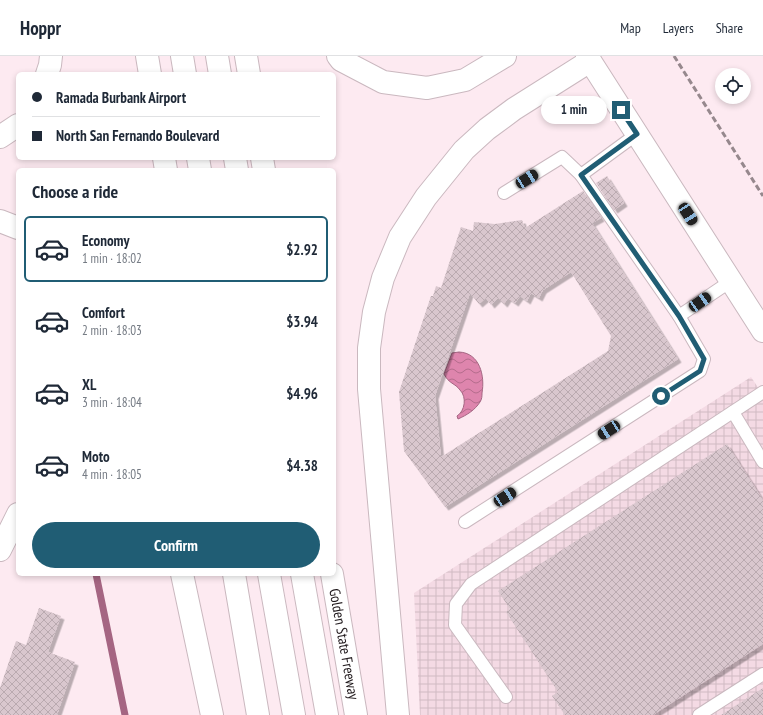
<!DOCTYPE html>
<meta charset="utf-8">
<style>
body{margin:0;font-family:"PT Sans Narrow",sans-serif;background:#f6f6f7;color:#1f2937;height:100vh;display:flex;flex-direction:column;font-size:15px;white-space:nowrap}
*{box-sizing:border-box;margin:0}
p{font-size:13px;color:#747a83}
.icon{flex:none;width:22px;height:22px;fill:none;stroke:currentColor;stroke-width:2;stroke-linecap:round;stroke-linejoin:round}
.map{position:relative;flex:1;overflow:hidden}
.side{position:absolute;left:16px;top:112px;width:320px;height:408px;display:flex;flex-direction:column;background:#fff;border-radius:6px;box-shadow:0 2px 6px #0003}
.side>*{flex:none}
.top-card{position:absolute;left:16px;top:16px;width:320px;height:88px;border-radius:6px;box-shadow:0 2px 6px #0003;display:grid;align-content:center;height:88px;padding:0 16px;background:#fff}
.tools{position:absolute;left:715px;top:12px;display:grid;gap:8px}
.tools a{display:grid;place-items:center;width:36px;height:36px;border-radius:50%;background:#fff;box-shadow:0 2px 6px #0003;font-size:20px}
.end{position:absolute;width:18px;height:18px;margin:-9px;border:5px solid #205d74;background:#fff;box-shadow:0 0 0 2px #fff}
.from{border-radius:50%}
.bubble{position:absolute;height:28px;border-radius:14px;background:#fff;box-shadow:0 2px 6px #0003;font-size:13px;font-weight:700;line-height:28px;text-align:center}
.car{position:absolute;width:12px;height:24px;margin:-12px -6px;border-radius:5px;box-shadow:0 0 3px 1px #0007;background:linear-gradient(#222 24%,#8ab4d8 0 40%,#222 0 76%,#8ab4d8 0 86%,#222 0)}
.top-card b{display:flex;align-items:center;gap:14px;height:38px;font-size:15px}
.top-card b+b{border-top:1px solid #e0e1e3}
.top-card i{width:10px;height:10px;background:#1f2937}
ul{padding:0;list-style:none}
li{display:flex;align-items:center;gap:12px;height:66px;margin:0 8px 6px;padding:0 8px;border:2px solid transparent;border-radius:6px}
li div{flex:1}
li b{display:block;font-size:15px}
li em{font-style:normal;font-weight:700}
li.active{border-color:#205d74}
li>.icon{width:36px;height:36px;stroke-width:1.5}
h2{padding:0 16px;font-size:18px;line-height:48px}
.action{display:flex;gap:8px;margin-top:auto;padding:8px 16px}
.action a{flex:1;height:46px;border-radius:24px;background:#205d74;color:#fff;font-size:16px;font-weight:700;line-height:46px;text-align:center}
header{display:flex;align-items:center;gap:24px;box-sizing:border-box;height:56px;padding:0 20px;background:#fff;border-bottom:1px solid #e0e1e3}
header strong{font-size:19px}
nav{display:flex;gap:22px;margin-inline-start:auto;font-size:14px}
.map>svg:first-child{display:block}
.industrial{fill:url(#industrial-grid)}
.water{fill:url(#water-waves);stroke:#a56582}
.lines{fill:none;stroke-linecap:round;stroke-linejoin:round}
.stream{stroke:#a56582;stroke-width:7}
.building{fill:url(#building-cross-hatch);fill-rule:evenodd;filter:url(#shadow)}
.lane-casing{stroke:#cab8bf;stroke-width:14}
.street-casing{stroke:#cab8bf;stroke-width:24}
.secondary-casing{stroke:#cab8bf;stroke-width:24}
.highway-casing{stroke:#cab8bf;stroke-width:24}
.lane{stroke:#fff;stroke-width:12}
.street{stroke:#fff;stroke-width:22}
.secondary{stroke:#fff;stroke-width:22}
.highway{stroke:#fff;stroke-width:22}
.rail{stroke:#96888d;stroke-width:3;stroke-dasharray:6 3;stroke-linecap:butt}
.route{stroke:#205d74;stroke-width:5}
.labels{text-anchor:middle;stroke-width:3.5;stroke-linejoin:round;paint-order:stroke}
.street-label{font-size:15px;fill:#211a1d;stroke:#fff}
</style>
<header>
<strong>Hoppr</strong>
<nav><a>Map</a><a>Layers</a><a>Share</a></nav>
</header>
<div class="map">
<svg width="763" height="659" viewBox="0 0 763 659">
<defs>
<pattern id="industrial-grid" width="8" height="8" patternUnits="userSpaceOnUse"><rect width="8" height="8" fill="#f4dae4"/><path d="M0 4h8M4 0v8" fill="none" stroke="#d1bac3"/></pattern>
<pattern id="water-waves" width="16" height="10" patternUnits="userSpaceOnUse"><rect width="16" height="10" fill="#de85ad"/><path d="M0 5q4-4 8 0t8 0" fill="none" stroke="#b46c8c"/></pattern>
<pattern id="building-cross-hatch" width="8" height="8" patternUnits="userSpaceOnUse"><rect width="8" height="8" fill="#d9c7ce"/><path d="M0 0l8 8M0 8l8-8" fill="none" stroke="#baaab0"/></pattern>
<filter id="shadow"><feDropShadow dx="3.5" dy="3.5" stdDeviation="0" flood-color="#0004"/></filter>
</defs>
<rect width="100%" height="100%" fill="#fdeaf1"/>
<polygon class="industrial" points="751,321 763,339 763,659 420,659 414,537"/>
<path class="water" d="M459,296C480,297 485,320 482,337C482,340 482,343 480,346C475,354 467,359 458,363L457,360C465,355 467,341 460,334C455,327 449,328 444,318L452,297Z"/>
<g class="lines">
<polyline class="stream" points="96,518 125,659"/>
</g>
<g class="building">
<polygon points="607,120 624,147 614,154 596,127"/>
<path d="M583,135L601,162L592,167L678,303L445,451L404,395L399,336L431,240H433L436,230L441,232L461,171L473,175L474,166L495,168L522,164L525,172ZM571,216L611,280L608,295L441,401L435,340L470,237L479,248L486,242L491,249L498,242L504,248L508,242L515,247L520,240L527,245L531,237L539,242L543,234Z"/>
<polygon points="727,388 763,444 763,588 653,659 565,659 552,640 558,636 506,556 510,553 498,535"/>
<polygon points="39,552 61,560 48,596 75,606 57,659 0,659 0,632 16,585 26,589"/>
<polygon points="763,632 763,659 721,659"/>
</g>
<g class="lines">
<g class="lane-casing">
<g id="lane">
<polyline points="581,119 679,260 731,225"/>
<polyline points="504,137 562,101 581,119 637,78"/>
<polyline points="733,356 763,406"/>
<polyline points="465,466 700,315 704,303 679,260"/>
<polyline points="506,641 455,569 456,548 471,528 763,336"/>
<polyline points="699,659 763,618"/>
</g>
</g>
<g class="street-casing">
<polyline id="street" points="0,494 18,458"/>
</g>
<g class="secondary-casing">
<polyline id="secondary" points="587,0 763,275"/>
</g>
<g class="highway-casing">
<g id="highway">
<polyline points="147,0 150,18"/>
<polyline points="182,0 185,18"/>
<polyline points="217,0 220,18"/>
<polyline points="246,0 249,18"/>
<polyline points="338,0 341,4 383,26 427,32 465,24 505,0"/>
<polyline points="47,18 50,9 51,0"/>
<polyline points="0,81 18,69"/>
<polyline points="164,102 166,114"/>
<polyline points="198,102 200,114"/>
<polyline points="235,102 237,114"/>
<polyline points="262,102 264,114"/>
<polyline points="0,165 18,172"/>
<polyline points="182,518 212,659"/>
<polyline points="234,518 258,659"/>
<polyline points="269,518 294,659"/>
<polyline points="302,518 327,659"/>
<polyline points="332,518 356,659"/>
<polyline points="398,659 369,333 369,292 374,256 383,222 400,181 426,141 464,94 487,73 514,53 590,5"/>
</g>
</g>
<use href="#lane" class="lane"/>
<use href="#street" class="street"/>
<use href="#secondary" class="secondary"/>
<use href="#highway" class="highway"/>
<polyline class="rail" points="674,0 763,140"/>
</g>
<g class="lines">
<polyline class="route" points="621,54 637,78 581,119 679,260 704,303 700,315 661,340"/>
</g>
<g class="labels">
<g class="street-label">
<text transform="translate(344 588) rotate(80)" y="5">Golden State Freeway</text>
</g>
</g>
</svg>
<div class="tools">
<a><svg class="icon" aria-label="locate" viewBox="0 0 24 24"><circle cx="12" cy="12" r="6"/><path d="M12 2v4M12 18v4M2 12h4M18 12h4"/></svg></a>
</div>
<i class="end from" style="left:661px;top:340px"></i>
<i class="end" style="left:621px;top:54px"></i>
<div class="bubble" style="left:541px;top:40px;width:66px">1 min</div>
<i class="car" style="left:527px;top:123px;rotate:58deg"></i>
<i class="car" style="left:688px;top:158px;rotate:147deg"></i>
<i class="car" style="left:700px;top:246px;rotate:56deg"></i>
<i class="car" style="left:609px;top:374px;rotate:237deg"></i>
<i class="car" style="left:505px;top:441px;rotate:57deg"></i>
<div class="top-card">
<b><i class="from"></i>Ramada Burbank Airport</b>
<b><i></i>North San Fernando Boulevard</b>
</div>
<section class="side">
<h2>Choose a ride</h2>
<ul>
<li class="active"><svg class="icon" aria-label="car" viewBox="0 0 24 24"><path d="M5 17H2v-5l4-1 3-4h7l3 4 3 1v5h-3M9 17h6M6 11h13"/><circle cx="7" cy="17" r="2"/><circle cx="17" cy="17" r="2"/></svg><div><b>Economy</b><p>1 min · 18:02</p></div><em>$2.92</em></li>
<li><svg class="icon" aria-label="car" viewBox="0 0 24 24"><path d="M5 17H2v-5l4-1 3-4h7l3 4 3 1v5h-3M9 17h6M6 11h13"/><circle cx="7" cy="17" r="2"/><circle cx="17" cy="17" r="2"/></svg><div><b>Comfort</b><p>2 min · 18:03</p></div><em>$3.94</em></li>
<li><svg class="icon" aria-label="car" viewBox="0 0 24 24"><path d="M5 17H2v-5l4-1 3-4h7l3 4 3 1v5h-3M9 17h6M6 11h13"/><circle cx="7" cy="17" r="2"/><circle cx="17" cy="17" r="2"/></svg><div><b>XL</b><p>3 min · 18:04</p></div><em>$4.96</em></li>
<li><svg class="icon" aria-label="car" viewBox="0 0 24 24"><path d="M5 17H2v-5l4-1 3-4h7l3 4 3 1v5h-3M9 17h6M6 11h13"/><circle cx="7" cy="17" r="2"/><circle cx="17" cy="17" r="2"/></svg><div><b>Moto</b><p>4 min · 18:05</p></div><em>$4.38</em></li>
</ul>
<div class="action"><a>Confirm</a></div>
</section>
</div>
